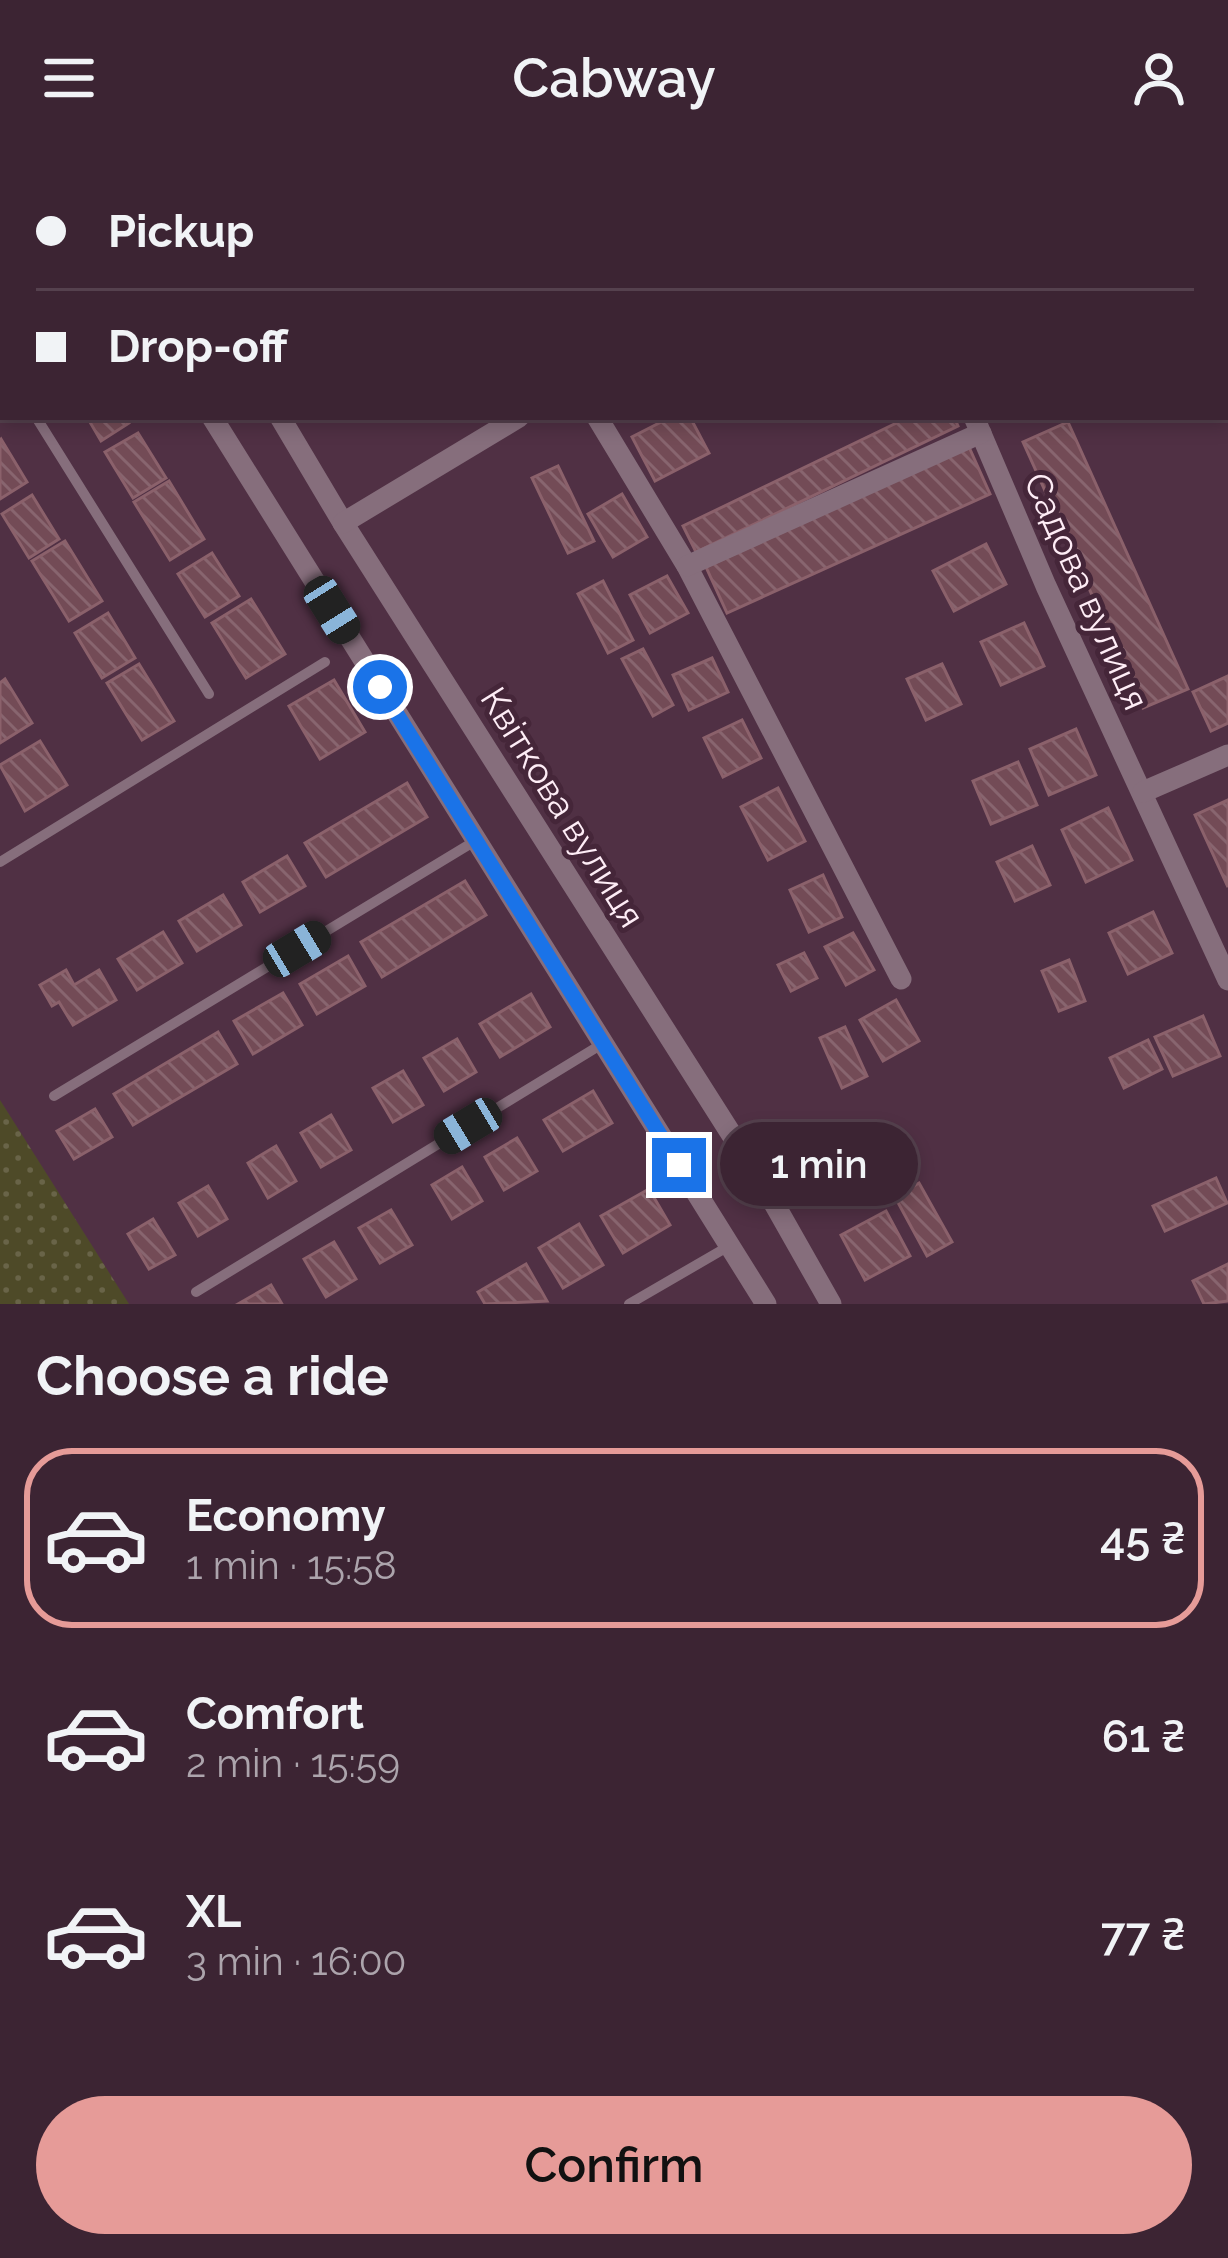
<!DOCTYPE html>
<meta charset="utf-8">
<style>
body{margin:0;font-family:Raleway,sans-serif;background:#432c3b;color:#f1f3f6;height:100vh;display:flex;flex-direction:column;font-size:45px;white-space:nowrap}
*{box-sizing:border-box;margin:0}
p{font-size:39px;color:#aca4ac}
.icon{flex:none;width:66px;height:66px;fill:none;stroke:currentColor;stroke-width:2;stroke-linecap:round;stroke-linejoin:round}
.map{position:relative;height:1148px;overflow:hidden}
.side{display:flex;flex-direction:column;background:#3c2433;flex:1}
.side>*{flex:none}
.top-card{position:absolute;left:0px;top:0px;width:1230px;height:264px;box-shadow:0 6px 18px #0003,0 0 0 3px #55414e;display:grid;align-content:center;height:264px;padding:0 36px;background:#3c2433}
.end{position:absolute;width:54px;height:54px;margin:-27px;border:15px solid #1a73e8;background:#fff;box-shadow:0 0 0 6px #fff}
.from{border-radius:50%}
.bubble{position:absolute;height:84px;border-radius:42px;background:#3c2433;box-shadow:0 6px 18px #0003,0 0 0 3px #55414e;font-size:39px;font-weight:600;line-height:84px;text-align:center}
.car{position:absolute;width:36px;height:72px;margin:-36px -18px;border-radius:15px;box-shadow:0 0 9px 3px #0007;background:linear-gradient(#222 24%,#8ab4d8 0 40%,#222 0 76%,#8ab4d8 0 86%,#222 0)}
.top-card b{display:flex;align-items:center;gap:42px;height:114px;font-size:45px}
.top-card b+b{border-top:3px solid #55414e}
.top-card i{width:30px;height:30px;background:#f1f3f6}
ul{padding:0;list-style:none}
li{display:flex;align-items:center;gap:36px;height:180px;margin:0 24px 18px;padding:0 12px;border:6px solid transparent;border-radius:48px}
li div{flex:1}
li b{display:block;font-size:45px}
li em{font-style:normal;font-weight:600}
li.selected{border-color:#e69b98}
li>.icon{width:108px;height:108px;stroke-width:1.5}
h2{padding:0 36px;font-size:54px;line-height:144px}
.action{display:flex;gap:24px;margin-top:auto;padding:24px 36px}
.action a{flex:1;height:138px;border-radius:72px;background:#e69b98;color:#111;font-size:48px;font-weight:600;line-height:138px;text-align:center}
header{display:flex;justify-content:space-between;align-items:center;height:156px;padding:0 36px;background:#3c2433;font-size:54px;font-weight:600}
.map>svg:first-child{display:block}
.grass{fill:url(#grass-dots)}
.building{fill:url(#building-back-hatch);stroke:#8b616b;stroke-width:3}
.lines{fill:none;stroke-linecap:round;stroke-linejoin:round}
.lane{stroke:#866e7c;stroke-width:10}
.street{stroke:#866e7c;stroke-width:21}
.route{stroke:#1a73e8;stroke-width:15}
.labels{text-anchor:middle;stroke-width:10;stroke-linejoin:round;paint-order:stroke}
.street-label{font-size:36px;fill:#feedf6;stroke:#452639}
</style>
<header><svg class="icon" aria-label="menu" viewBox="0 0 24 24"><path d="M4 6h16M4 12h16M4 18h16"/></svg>Cabway<svg class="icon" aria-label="person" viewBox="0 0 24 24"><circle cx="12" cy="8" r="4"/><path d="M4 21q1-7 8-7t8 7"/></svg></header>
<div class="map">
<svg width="1228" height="1148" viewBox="0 0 1228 1148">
<defs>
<pattern id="grass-dots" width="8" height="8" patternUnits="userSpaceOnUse" patternTransform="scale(3)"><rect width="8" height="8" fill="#4e4a28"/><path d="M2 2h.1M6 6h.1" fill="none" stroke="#696448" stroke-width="1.8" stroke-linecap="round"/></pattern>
<pattern id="building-back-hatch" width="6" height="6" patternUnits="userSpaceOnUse" patternTransform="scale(3)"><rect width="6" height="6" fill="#734b56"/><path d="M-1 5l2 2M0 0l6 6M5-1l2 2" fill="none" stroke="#88656f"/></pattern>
</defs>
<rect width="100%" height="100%" fill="#503044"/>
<polygon class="grass" points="0,944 129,1148 0,1148"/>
<g class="building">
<polygon points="87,261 126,261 129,267 101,285"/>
<polygon points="671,261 690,261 709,297 655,325 632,281"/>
<polygon points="909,261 954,261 958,270 696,396 683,370"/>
<polygon points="1068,266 1188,533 1143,552 1023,286"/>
<polygon points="138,277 166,322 133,342 105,296"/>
<polygon points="1,283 27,326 0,343 0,284"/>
<polygon points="969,291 990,338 727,457 706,411"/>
<polygon points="558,310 594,385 568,397 532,322"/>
<polygon points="169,325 204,383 170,404 134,346"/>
<polygon points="622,338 647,381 613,401 588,358"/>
<polygon points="32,339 59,383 29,402 2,358"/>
<polygon points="65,385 102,445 69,465 32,405"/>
<polygon points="986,388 1006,428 954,455 933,415"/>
<polygon points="212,397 239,440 205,461 178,418"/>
<polygon points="667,420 688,457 650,477 630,439"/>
<polygon points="603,425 633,484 608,497 578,438"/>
<polygon points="251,443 285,498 246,522 212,467"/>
<polygon points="108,457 135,502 102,522 75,477"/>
<polygon points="1024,467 1044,510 1001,529 981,486"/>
<polygon points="643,493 673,549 653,560 622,503"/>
<polygon points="712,502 728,536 689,554 673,519"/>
<polygon points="139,508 174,565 142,584 107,527"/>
<polygon points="942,508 961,548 926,564 907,523"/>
<polygon points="1228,520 1228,567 1211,575 1193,536"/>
<polygon points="5,523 32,567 0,587 0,527"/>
<polygon points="334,524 365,576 320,603 289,550"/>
<polygon points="742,564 761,602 723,621 704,582"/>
<polygon points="1076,573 1096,619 1049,639 1030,593"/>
<polygon points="40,585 67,629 25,655 0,609"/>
<polygon points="1018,606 1037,649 991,668 973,625"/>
<polygon points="407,627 427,661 326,721 305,687"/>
<polygon points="778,632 805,685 768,704 741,651"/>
<polygon points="1228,644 1228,731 1195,659"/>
<polygon points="1108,652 1132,704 1086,726 1062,674"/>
<polygon points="1032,690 1050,729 1015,745 997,706"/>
<polygon points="287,700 305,730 260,756 243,726"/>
<polygon points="823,719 842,761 809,776 790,734"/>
<polygon points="465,725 486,759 382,821 361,786"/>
<polygon points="223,739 241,769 197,795 179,765"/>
<polygon points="1153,756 1172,797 1128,818 1109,777"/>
<polygon points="163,776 182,807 137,834 118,803"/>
<polygon points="853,777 874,814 846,829 825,791"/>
<polygon points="804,797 817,822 791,835 778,809"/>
<polygon points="348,800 365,830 317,858 300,828"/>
<polygon points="1069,804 1085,845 1059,855 1042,815"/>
<polygon points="66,814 74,829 99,814 116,844 73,869 59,846 52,850 40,829"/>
<polygon points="283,837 302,869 253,898 234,865"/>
<polygon points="531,838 550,871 500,901 480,868"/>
<polygon points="896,844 919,885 883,905 860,864"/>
<polygon points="1203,860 1220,900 1173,920 1155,881"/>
<polygon points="845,871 867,920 842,932 820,882"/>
<polygon points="218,876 237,908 133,969 114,938"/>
<polygon points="457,883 476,916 444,935 424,902"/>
<polygon points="1148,884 1162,913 1124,932 1110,902"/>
<polygon points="403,915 423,949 393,966 373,932"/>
<polygon points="593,935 612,967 563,995 544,964"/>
<polygon points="95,953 112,981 74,1003 57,975"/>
<polygon points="331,959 351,994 321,1011 301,977"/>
<polygon points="851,977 872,1015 822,1043 801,1004"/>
<polygon points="517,982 537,1015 504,1034 485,1001"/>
<polygon points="276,990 296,1025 268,1042 248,1007"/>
<polygon points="462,1011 482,1045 452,1063 432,1029"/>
<polygon points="1216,1022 1227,1047 1165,1075 1153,1050"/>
<polygon points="919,1027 952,1086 927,1100 895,1041"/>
<polygon points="208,1030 227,1063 198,1080 179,1047"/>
<polygon points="649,1033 670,1069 623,1097 601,1060"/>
<polygon points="391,1054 412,1089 380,1107 359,1072"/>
<polygon points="886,1055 910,1100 865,1124 841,1079"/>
<polygon points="153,1063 175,1099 149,1113 128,1078"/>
<polygon points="579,1068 603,1109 563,1132 539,1092"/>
<polygon points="334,1086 356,1123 326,1141 304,1103"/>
<polygon points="526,1108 547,1145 485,1148 478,1136"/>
<polygon points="1228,1108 1228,1145 1204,1148 1193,1125"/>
<polygon points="271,1129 282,1148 238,1148"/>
</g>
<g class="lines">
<g class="lane">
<polyline points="0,177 3,175"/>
<polyline points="0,203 3,208"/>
<polyline points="36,261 209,538"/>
<polyline points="0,706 325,506"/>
<polyline points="54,940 475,685"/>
<polyline points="196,1136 602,888"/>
<polyline points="629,1148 729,1090"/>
</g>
<g class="street">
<polyline points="50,0 52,3"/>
<polyline points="126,0 128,3"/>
<polyline points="849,0 851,3"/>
<polyline points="943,3 948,0"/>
<polyline points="212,261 766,1148"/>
<polyline points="280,261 343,367 763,1028 831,1148"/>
<polyline points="597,261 687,410 901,823"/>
<polyline points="974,261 1046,430 1228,824"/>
<polyline points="343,367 519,261"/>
<polyline points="687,410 981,277"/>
<polyline points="1143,636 1228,599"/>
</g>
</g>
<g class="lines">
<polyline class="route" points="380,531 679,1009"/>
</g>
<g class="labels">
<g class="street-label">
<text transform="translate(1087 435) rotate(66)" y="13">Садова вулиця</text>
<text transform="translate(563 651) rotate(58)" y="13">Квіткова вулиця</text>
</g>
</g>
</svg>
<i class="end from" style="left:380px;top:531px"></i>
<i class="end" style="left:679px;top:1009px"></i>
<div class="bubble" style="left:720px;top:966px;width:198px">1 min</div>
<i class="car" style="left:332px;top:454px;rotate:148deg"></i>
<i class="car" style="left:297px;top:793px;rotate:59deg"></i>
<i class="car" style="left:468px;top:970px;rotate:239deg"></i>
<div class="top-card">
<b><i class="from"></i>Pickup</b>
<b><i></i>Drop-off</b>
</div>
</div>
<section class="side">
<h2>Choose a ride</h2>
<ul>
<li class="selected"><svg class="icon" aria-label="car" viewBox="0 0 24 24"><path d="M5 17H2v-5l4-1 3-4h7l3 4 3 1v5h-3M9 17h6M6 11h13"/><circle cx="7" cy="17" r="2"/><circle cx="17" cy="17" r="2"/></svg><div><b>Economy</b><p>1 min · 15:58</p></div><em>45 ₴</em></li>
<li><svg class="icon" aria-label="car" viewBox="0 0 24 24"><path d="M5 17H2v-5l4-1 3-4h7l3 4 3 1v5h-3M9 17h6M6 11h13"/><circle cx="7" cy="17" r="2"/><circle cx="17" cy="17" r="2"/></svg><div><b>Comfort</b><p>2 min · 15:59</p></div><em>61 ₴</em></li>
<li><svg class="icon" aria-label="car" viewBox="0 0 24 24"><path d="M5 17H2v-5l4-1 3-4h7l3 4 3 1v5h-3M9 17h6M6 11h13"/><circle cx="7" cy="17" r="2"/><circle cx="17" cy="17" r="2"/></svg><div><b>XL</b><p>3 min · 16:00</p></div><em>77 ₴</em></li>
</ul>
<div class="action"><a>Confirm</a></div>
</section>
